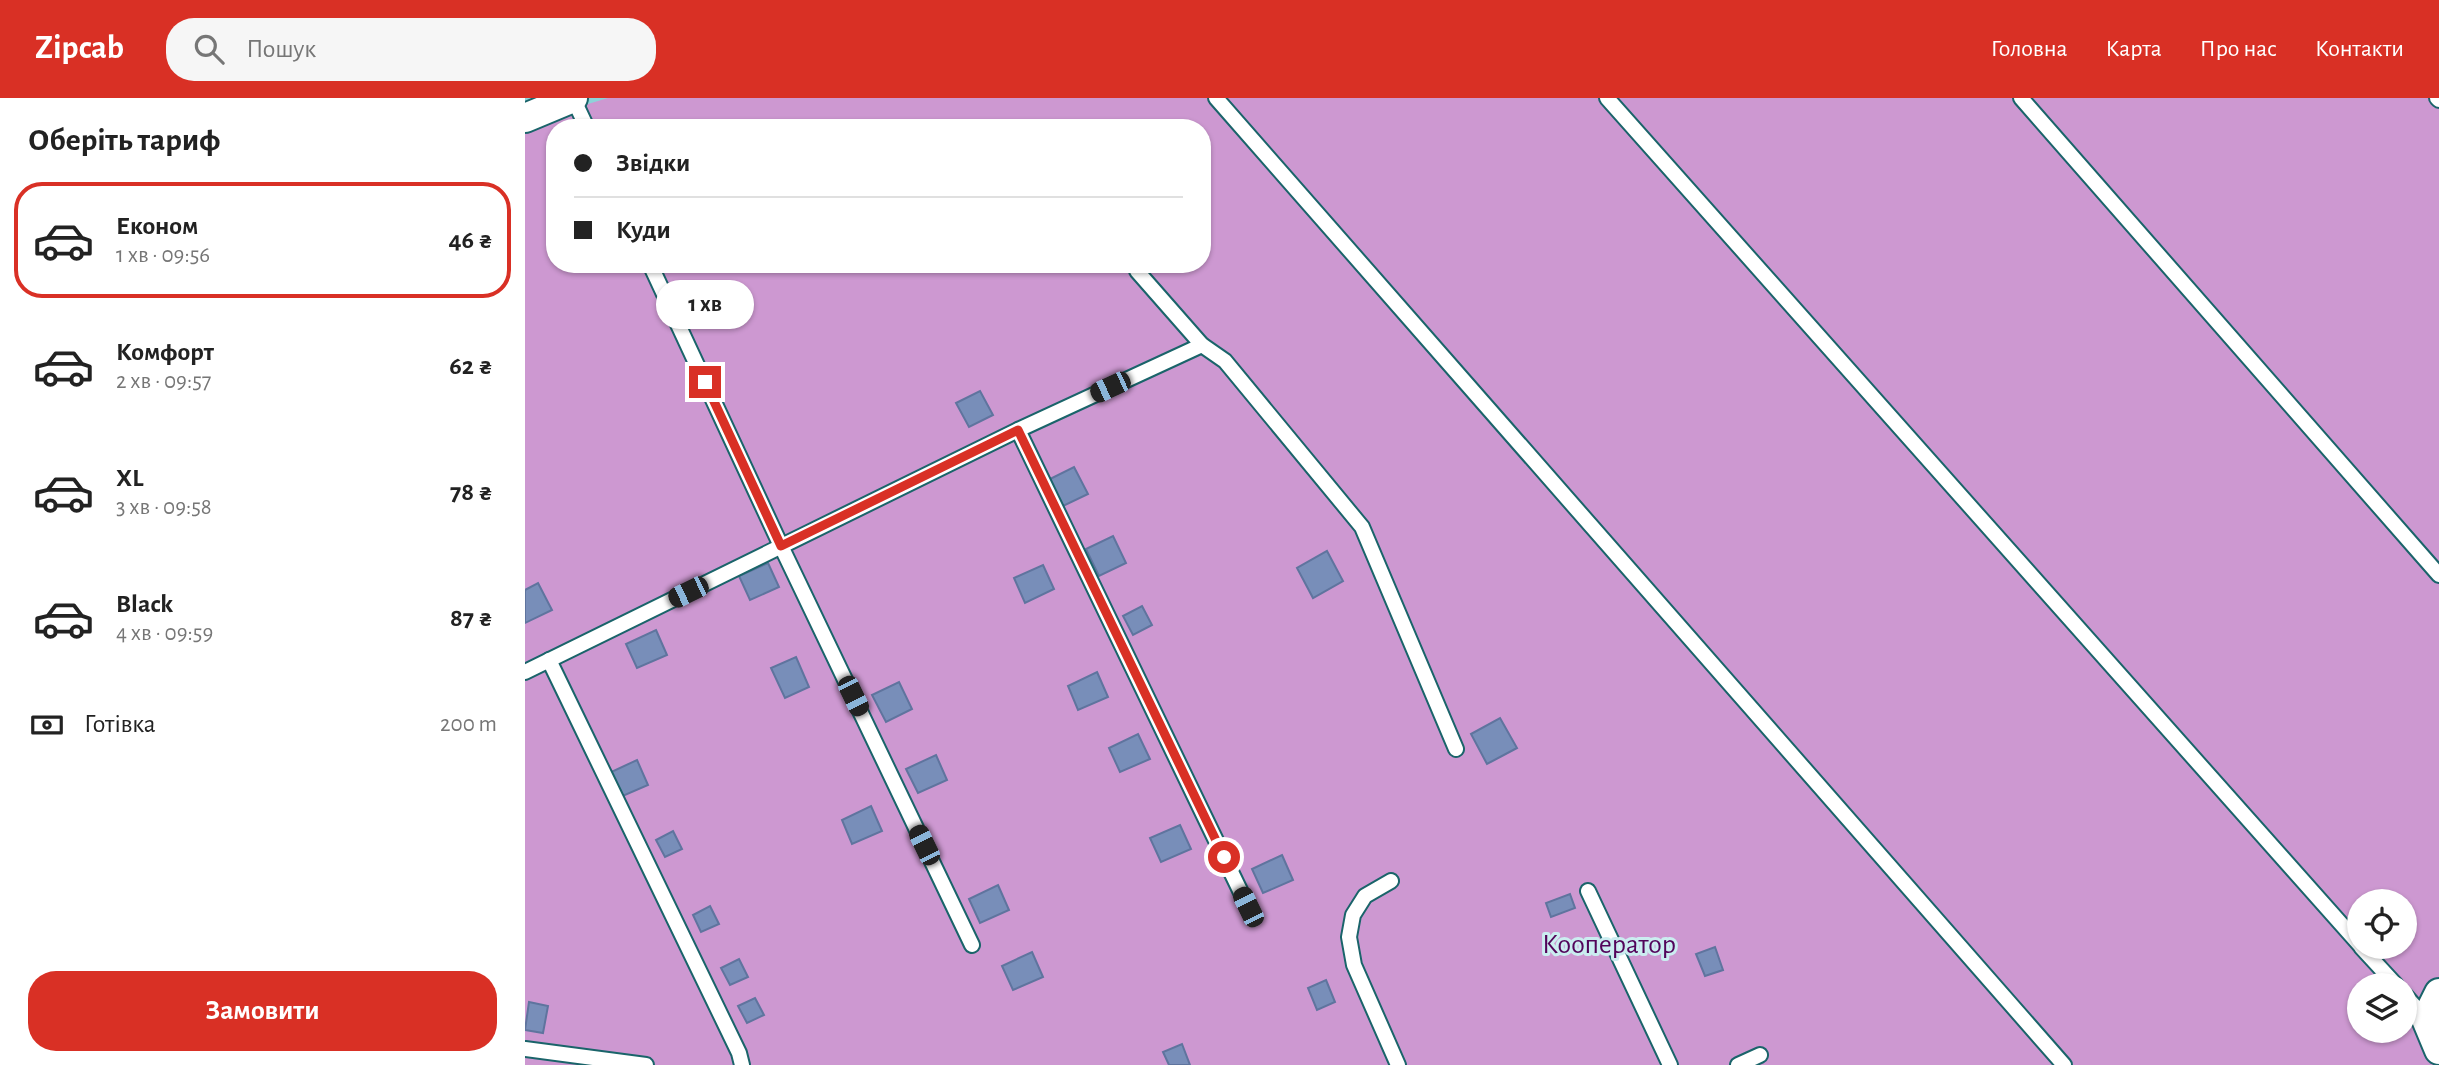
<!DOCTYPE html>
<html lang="uk">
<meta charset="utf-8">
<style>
body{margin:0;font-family:"Alegreya Sans",sans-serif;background:#f6f6f6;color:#222;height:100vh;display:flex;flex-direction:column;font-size:26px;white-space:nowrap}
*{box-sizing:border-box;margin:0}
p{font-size:23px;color:#767676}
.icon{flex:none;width:38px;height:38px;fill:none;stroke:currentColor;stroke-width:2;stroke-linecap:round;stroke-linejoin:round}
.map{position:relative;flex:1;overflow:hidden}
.drawer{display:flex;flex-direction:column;background:#fff;width:525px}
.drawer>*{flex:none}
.hud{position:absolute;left:21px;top:21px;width:665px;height:154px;border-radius:28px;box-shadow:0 2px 5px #0004;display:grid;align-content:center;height:154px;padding:0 28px;background:#fff}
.fabs{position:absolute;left:1822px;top:791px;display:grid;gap:14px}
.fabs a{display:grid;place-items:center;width:70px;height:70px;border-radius:50%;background:#fff;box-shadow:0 2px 5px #0004;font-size:35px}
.end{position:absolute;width:32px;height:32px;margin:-16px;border:9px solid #d93025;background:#fff;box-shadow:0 0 0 4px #fff}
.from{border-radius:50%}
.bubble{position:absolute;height:49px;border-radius:24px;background:#fff;box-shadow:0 2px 5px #0004;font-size:23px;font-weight:600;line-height:49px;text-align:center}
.car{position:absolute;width:21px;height:42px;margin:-21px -10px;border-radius:9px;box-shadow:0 0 5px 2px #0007;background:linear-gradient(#222 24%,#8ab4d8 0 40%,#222 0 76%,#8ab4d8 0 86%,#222 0)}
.hud b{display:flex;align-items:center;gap:24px;height:66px;font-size:26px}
.hud b+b{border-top:2px solid #e0e0e0}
.hud i{width:18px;height:18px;background:#222}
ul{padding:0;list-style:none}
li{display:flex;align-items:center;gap:21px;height:116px;margin:0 14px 10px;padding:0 14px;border:4px solid transparent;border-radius:28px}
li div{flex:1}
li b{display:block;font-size:26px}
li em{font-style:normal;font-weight:600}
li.active{border-color:#d93025}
li>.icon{width:63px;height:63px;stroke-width:1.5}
h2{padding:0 28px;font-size:32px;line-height:84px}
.pay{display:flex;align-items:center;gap:18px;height:77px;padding:0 28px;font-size:26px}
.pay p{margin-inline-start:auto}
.button{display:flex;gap:14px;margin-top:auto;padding:14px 28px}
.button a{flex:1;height:80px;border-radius:28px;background:#d93025;color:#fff;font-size:28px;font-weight:600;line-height:80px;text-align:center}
header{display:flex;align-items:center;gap:42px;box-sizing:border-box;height:98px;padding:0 35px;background:#d93025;color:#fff}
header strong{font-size:33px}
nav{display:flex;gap:38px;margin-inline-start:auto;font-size:24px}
.search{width:490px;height:63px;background:#f6f6f6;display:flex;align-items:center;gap:18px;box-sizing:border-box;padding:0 24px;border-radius:28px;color:#767676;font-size:26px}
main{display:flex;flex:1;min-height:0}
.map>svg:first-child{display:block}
.green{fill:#cd98d1;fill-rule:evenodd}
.building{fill:#788eb9;stroke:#5f749e;stroke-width:2}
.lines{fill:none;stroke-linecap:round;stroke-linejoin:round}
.lane-casing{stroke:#1a646a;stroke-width:18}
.street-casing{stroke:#1a646a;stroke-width:32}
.lane{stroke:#fff;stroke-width:14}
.street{stroke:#fff;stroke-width:28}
.route{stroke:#d93025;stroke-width:9}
.labels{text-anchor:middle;stroke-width:6;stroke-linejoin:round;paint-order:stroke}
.park-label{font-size:28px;fill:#52045a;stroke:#cbedf0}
</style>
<header>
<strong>Zipcab</strong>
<div class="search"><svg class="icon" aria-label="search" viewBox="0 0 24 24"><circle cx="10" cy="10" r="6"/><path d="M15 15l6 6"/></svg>Пошук</div>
<nav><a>Головна</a><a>Карта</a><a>Про нас</a><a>Контакти</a></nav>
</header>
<main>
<section class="drawer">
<h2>Оберіть тариф</h2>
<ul>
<li class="active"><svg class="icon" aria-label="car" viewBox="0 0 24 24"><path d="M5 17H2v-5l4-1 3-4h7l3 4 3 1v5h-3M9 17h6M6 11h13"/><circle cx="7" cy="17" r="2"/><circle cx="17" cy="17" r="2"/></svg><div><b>Економ</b><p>1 хв · 09:56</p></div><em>46 ₴</em></li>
<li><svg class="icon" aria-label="car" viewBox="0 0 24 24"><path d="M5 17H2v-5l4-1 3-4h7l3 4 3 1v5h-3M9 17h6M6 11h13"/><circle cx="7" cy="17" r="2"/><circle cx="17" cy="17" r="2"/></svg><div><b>Комфорт</b><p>2 хв · 09:57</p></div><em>62 ₴</em></li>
<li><svg class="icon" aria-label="car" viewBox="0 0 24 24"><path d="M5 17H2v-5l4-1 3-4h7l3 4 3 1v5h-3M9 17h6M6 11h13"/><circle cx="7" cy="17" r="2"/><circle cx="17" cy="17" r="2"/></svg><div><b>XL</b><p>3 хв · 09:58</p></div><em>78 ₴</em></li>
<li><svg class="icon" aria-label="car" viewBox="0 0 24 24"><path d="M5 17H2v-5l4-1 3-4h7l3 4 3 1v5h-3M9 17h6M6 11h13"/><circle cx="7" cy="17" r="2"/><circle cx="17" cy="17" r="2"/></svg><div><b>Black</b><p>4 хв · 09:59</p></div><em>87 ₴</em></li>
</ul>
<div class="pay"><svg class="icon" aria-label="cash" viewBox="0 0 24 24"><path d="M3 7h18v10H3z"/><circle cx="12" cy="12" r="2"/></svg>Готівка<p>200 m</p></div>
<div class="button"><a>Замовити</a></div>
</section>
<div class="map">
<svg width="1914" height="967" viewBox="0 0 1914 967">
<rect width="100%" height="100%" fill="#8dd3d9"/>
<path class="green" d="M83,0H1914V967H0V34L43,12ZM30,30H677V166H30ZM1834,803H1880V849H1834ZM1834,887H1880V933H1834Z"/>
<g class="building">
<polygon points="455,293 468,317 444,329 431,305"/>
<polygon points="549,369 563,396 536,409 523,382"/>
<polygon points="588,438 601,465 574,478 561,451"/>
<polygon points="802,453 818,483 788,500 772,470"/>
<polygon points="243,465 254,489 225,502 214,478"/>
<polygon points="518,467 529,491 500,505 489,480"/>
<polygon points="13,485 27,512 0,525 0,492"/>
<polygon points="617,508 627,527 608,537 598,518"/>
<polygon points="131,532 142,557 112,570 101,546"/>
<polygon points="271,559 284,589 260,600 246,570"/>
<polygon points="572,574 583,599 553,612 543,588"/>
<polygon points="374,584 387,611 361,624 347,597"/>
<polygon points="975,620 992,650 962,666 946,636"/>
<polygon points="613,636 625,661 595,674 584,650"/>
<polygon points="411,657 422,682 393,695 381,671"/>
<polygon points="112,662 123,687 93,700 82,676"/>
<polygon points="346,708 357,733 327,746 317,722"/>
<polygon points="655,727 666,751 636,764 625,740"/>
<polygon points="148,733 157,751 140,759 131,742"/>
<polygon points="757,757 768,782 738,795 727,771"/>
<polygon points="473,787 484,812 455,825 444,801"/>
<polygon points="1045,796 1050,810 1026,819 1021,805"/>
<polygon points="185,808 194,826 176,834 168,817"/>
<polygon points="1190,849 1198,872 1180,878 1171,856"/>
<polygon points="507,854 518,879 488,892 477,868"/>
<polygon points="214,861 223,879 205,887 196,870"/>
<polygon points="801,882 810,904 792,912 783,890"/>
<polygon points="230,900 239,917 222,925 213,908"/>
<polygon points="4,904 23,908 18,935 0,932"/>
<polygon points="657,946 665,967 644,967 638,954"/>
</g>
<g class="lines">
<g class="lane-casing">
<g id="lane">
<polyline points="48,0 62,30"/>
<polyline points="691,0 1539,967"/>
<polyline points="1082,0 1834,846"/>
<polyline points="1496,0 1914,477"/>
<polyline points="1912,0 1914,2"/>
<polyline points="125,166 256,448 447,847"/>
<polyline points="612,173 677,247 700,263 837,429 931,651"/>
<polyline points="493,332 723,809"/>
<polyline points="24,562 214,955 217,967"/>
<polyline points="0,574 493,332 677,247"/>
<polyline points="866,783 840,798 828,817 824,839 829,867 873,967"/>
<polyline points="1063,793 1145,967"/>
<polyline points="1836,849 1871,887"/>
<polyline points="1880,897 1901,921"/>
<polyline points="0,951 121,967"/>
<polyline points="1213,967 1235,957"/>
</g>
</g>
<g class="street-casing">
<g id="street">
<polyline points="0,20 48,0"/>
<polyline points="1914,895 1901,921 1914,952"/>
</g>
</g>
<use href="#lane" class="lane"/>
<use href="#street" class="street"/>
</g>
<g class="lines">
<polyline class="route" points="180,284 256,448 493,332 699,759"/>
</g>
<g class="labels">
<g class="park-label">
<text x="1084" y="855">Кооператор</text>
</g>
</g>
</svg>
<div class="fabs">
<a><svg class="icon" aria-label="locate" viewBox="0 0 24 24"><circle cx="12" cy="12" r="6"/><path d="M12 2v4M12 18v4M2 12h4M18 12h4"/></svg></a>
<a><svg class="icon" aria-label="layers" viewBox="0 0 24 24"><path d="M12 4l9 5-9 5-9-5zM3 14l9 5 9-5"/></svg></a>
</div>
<i class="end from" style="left:699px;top:759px"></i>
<i class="end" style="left:180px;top:284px"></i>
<div class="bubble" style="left:131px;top:182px;width:98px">1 хв</div>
<i class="car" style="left:585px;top:289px;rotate:245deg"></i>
<i class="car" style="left:163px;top:494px;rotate:244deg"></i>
<i class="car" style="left:328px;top:598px;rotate:154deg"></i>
<i class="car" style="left:399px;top:747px;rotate:334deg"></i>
<i class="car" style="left:723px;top:809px;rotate:334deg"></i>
<div class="hud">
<b><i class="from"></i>Звідки</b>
<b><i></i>Куди</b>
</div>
</div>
</main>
